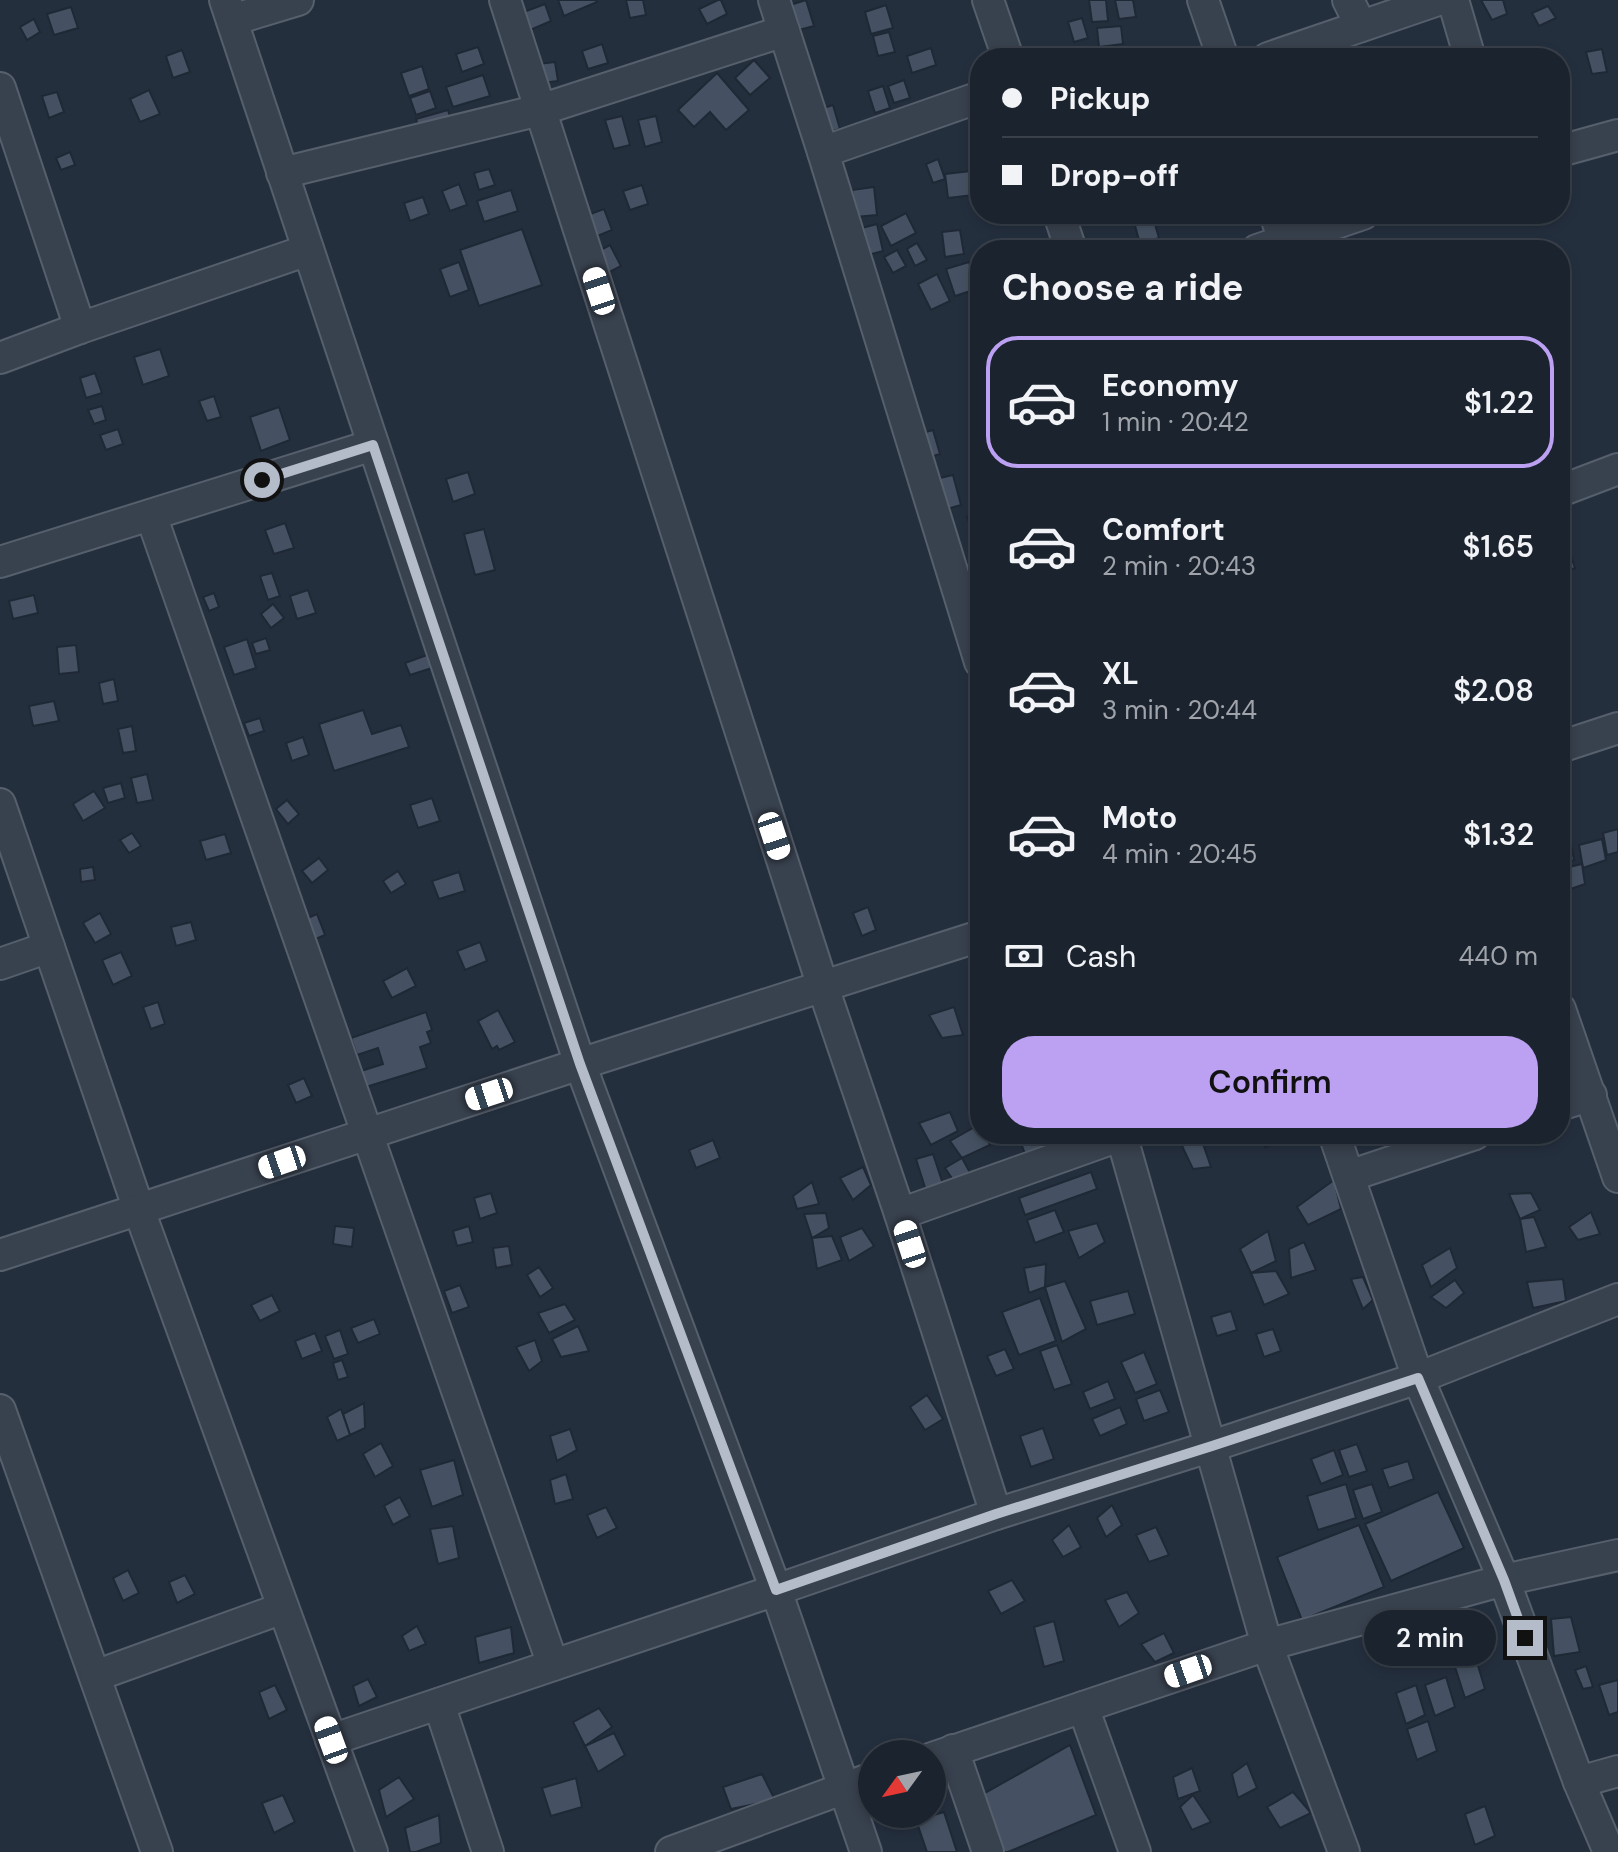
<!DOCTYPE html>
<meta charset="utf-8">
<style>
body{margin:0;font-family:"DM Sans",sans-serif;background:#282f3a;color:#f1f3f6;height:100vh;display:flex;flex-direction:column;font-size:30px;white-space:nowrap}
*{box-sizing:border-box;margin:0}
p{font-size:26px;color:#a0a4aa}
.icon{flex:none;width:44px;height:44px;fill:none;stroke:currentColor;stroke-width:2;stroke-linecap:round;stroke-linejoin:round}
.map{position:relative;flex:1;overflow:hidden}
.sheet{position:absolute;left:970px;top:240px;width:600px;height:904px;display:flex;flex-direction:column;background:#1b232e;border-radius:32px;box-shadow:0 4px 12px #0003,0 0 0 2px #39404a}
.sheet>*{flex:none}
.top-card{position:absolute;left:970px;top:48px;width:600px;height:176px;border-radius:32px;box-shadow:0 4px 12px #0003,0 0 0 2px #39404a;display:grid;align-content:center;height:176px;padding:0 32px;background:#1b232e}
.needle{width:52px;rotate:237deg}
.buttons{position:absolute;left:858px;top:1740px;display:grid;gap:16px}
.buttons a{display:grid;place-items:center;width:88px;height:88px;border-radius:50%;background:#1b232e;box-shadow:0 4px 12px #0003,0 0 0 2px #39404a;font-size:40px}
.end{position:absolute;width:36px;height:36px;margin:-18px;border:10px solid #b4bcc9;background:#111;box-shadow:0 0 0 4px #111}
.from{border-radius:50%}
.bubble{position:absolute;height:56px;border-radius:28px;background:#1b232e;box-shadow:0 4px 12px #0003,0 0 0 2px #39404a;font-size:26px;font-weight:600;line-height:56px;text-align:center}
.car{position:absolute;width:24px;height:48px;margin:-24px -12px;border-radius:10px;box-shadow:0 0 6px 2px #0007;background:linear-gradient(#fff 24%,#345 0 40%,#fff 0 76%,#345 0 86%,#fff 0)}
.top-card b{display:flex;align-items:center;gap:28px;height:76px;font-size:30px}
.top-card b+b{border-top:2px solid #39404a}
.top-card i{width:20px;height:20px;background:#f1f3f6}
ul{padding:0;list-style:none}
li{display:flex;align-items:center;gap:24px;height:132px;margin:0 16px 12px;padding:0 16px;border:4px solid transparent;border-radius:32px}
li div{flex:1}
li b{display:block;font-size:30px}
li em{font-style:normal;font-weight:600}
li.selected{border-color:#bca0f2}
li>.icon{width:72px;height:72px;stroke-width:1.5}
h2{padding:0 32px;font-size:36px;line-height:96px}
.pay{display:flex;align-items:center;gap:20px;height:88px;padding:0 32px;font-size:30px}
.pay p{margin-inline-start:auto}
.primary-button{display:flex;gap:16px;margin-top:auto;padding:16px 32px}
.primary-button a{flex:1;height:92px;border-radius:32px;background:#bca0f2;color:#111;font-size:32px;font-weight:600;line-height:92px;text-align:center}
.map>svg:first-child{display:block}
.building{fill:#455162;stroke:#1f2835;stroke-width:2}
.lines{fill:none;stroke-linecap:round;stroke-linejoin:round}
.minor-casing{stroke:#565f6c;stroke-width:34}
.minor{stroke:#38414e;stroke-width:30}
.route{stroke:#b4bcc9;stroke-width:10}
</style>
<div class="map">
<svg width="1618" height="1852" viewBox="0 0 1618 1852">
<rect width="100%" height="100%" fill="#242f3e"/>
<g class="building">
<polygon points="558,0 596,0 597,2 564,16"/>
<polygon points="626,0 643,0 646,15 630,18"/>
<polygon points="718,0 721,0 727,14 707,24 699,9"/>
<polygon points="806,0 814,26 795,31 787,6"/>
<polygon points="1089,0 1106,0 1108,21 1092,22"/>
<polygon points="1115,0 1133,0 1136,17 1119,19"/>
<polygon points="1481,0 1503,0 1507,14 1492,20"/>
<polygon points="545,4 551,21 528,31 521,13"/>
<polygon points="886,5 893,28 871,34 865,12"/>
<polygon points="1548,6 1556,18 1539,26 1532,13"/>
<polygon points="71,7 78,28 54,35 47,14"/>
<polygon points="1082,18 1088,38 1074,42 1068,22"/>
<polygon points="34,19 40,32 27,40 20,27"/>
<polygon points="1121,26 1123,44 1099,47 1097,28"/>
<polygon points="889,32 895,52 878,56 873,36"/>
<polygon points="602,44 608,63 588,69 582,51"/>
<polygon points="478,47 484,64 462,72 456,54"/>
<polygon points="931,48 936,65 912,73 907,56"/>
<polygon points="1602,49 1607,72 1592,74 1586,52"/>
<polygon points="182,50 190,72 173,78 166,56"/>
<polygon points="754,60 770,78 750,95 735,78"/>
<polygon points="555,62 558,81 542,83 538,64"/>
<polygon points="422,66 429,89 409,96 401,73"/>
<polygon points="717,73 749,110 726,130 710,112 694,127 678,110"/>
<polygon points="483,75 490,96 453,107 446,87"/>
<polygon points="904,80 910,98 894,103 888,86"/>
<polygon points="883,86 890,108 875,113 868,91"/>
<polygon points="149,90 160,114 140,122 130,99"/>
<polygon points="430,91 436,108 416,115 410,98"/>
<polygon points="57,92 64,112 49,118 42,96"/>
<polygon points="833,105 840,129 821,135 814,111"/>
<polygon points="448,110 453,126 421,135 416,119"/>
<polygon points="622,116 630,145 614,149 605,120"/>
<polygon points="656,116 662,142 645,147 638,120"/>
<polygon points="70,152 75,165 61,170 56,158"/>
<polygon points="938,159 945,179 933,183 926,164"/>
<polygon points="489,169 495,185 479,190 474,173"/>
<polygon points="971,171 974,195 948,198 945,174"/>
<polygon points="459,184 467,205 450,211 442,191"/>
<polygon points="642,185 648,204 630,210 623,191"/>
<polygon points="874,187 877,215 855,217 852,190"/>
<polygon points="511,190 518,211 484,222 477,201"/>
<polygon points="423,197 429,214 410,221 404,203"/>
<polygon points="604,209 612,230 590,239 582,217"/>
<polygon points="906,213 916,233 891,246 881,226"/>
<polygon points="1146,214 1152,214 1159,238 1140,244 1133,218"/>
<polygon points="877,224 883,251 868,255 862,228"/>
<polygon points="522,229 542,285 479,306 460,250"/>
<polygon points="960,230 964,254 945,257 942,232"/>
<polygon points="917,243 927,260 915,266 907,249"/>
<polygon points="610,245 621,266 604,275 593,254"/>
<polygon points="897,250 906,266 893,273 884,257"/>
<polygon points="459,262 469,290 450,297 440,269"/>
<polygon points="969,262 977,289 955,296 946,269"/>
<polygon points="937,274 950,301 931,310 918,284"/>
<polygon points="160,349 169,376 143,385 134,357"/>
<polygon points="95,373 102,393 86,398 80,378"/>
<polygon points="214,396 221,417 207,421 199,401"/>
<polygon points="102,406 106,420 94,424 88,410"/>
<polygon points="279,407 290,440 261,451 250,417"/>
<polygon points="118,429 123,444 106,450 100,435"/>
<polygon points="933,430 940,454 923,459 915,435"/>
<polygon points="468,472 475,494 453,502 446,479"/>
<polygon points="953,475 961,505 940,511 931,480"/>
<polygon points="980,511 980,534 974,536 967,517"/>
<polygon points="285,523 294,548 274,554 265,530"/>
<polygon points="484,529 495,570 475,575 464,534"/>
<polygon points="1568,548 1575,568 1560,573 1560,551"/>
<polygon points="272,573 280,596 268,600 260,576"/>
<polygon points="308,590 316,613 297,619 290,596"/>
<polygon points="214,593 219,607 209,611 203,597"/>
<polygon points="34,595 38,613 13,619 9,601"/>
<polygon points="273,604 284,618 271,628 261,614"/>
<polygon points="266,638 270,650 256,654 252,643"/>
<polygon points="247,639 256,668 234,675 224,647"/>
<polygon points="76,645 79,672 59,674 57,647"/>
<polygon points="427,655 432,668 410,675 405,663"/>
<polygon points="114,679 118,701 103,704 99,683"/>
<polygon points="54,701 59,721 33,726 29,706"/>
<polygon points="363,710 372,734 401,725 409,747 334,771 319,724"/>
<polygon points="260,718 264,731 249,736 244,723"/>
<polygon points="132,726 136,751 123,753 118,729"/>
<polygon points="303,737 309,755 292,761 286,743"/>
<polygon points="147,774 153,800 137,803 131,778"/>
<polygon points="121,783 125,798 108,803 103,788"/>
<polygon points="94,791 105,808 83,821 73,804"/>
<polygon points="432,798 440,821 418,828 410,805"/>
<polygon points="287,800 299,814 288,824 276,809"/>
<polygon points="1618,829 1618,852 1607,855 1603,833"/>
<polygon points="132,833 141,846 129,853 120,840"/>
<polygon points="225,834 231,853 206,860 200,841"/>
<polygon points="1570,839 1574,860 1560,864 1560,842"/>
<polygon points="1602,839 1606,860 1583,868 1579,845"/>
<polygon points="319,858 328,870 312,883 302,871"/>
<polygon points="1582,864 1585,884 1562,892 1560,869"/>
<polygon points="93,867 95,880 81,882 80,869"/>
<polygon points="398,871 406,884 391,893 383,881"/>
<polygon points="459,872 465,891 439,899 432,881"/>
<polygon points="868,907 876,930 862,936 853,913"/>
<polygon points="100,913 111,934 95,943 83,923"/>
<polygon points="317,914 325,935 311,941 303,920"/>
<polygon points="191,922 196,940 176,946 171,927"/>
<polygon points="480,942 487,961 465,970 457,951"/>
<polygon points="121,952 132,976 113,985 102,960"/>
<polygon points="407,968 416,986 392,998 383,981"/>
<polygon points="158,1002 165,1024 151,1029 143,1007"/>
<polygon points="954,1007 963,1035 942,1038 929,1015"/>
<polygon points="498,1010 515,1042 499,1050 497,1046 492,1049 478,1021"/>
<polygon points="426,1012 432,1030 427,1032 431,1043 420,1047 427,1068 366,1087 361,1071 383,1064 378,1048 357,1055 351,1038"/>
<polygon points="304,1078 312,1096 296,1103 288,1085"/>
<polygon points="950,1112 958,1131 931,1145 919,1123"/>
<polygon points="980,1124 980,1134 985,1134 990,1145 962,1158 950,1141"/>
<polygon points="1018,1134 1044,1134 1052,1160 1026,1157"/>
<polygon points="1265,1134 1297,1134 1297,1136 1265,1147"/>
<polygon points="1201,1138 1211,1167 1193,1169 1182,1146"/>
<polygon points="713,1140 720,1158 696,1168 689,1150"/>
<polygon points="933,1154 945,1190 928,1197 916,1159"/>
<polygon points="962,1158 973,1178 958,1187 945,1168"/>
<polygon points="863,1167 871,1185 853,1200 840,1178"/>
<polygon points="1091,1172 1097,1189 1025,1215 1019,1198"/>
<polygon points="1334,1180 1341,1209 1308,1225 1297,1207"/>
<polygon points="812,1182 819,1204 797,1209 793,1196"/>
<polygon points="491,1193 497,1213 480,1219 474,1198"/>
<polygon points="1531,1193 1540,1210 1520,1219 1509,1194"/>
<polygon points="1055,1210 1064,1232 1035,1243 1027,1220"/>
<polygon points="1591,1212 1600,1234 1578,1240 1569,1227"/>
<polygon points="826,1213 829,1228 812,1238 804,1214"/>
<polygon points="1534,1217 1546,1247 1526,1252 1520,1219"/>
<polygon points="1097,1223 1105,1242 1079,1258 1068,1231"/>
<polygon points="335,1226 354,1228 352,1247 333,1244"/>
<polygon points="469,1226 473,1242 457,1246 453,1231"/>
<polygon points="862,1228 874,1246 849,1261 840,1237"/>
<polygon points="1268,1231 1276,1261 1251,1273 1240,1249"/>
<polygon points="832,1236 842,1260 817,1269 812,1238"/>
<polygon points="1304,1242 1316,1270 1291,1278 1289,1249"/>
<polygon points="509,1246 512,1265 496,1268 493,1248"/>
<polygon points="1450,1248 1457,1268 1431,1287 1422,1265"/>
<polygon points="1046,1264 1045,1287 1029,1293 1024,1268"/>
<polygon points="539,1267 553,1288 540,1297 527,1275"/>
<polygon points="1276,1271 1289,1294 1264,1305 1251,1273"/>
<polygon points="1363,1277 1373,1300 1363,1309 1351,1279"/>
<polygon points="1563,1279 1566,1301 1533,1308 1527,1282"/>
<polygon points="1455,1280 1464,1293 1446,1308 1431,1297"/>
<polygon points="1065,1281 1086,1329 1062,1342 1045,1287"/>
<polygon points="460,1285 469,1307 452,1313 444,1291"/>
<polygon points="1128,1291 1135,1314 1097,1325 1090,1301"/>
<polygon points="272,1295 280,1311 260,1321 251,1305"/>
<polygon points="1040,1298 1056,1341 1019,1355 1002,1312"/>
<polygon points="565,1304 575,1320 549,1333 538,1313"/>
<polygon points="1231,1311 1237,1330 1217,1336 1211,1317"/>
<polygon points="374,1319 380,1334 358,1343 351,1328"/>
<polygon points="578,1326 589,1351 561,1357 552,1339"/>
<polygon points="1273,1329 1281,1351 1264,1357 1256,1334"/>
<polygon points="340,1330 348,1354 334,1359 325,1336"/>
<polygon points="315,1333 322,1351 302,1359 295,1341"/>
<polygon points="535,1340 542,1361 529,1371 516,1347"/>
<polygon points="1057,1345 1072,1384 1054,1390 1040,1351"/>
<polygon points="1005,1349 1014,1369 996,1376 987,1356"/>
<polygon points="1144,1352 1157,1384 1135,1393 1121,1362"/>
<polygon points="342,1360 348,1377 338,1380 333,1363"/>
<polygon points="1108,1381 1115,1399 1090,1409 1083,1392"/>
<polygon points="1160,1390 1169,1412 1144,1421 1136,1399"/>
<polygon points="927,1395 943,1419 925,1430 910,1407"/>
<polygon points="364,1403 365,1428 350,1435 343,1414"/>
<polygon points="1120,1407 1127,1424 1100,1436 1092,1419"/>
<polygon points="341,1409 350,1435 337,1441 327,1417"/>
<polygon points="1043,1428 1054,1459 1031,1467 1020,1436"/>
<polygon points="570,1429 577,1450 557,1461 550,1436"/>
<polygon points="381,1443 393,1466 375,1477 363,1454"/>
<polygon points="1357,1444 1367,1471 1349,1477 1339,1450"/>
<polygon points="1334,1450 1343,1475 1321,1484 1311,1459"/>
<polygon points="454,1460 463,1495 432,1507 420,1470"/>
<polygon points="1408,1461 1414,1479 1389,1488 1382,1469"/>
<polygon points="566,1474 573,1499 555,1504 550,1480"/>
<polygon points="1346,1484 1356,1518 1318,1530 1307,1496"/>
<polygon points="1372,1484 1382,1512 1363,1519 1353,1490"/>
<polygon points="1438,1492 1464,1548 1391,1581 1365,1524"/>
<polygon points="400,1497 410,1516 393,1525 384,1506"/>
<polygon points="1112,1505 1122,1525 1106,1537 1097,1518"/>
<polygon points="606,1507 617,1528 597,1538 587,1515"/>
<polygon points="1069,1525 1081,1547 1063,1557 1052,1540"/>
<polygon points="1359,1525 1384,1587 1302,1620 1277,1557"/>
<polygon points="453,1526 459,1558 438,1564 430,1529"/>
<polygon points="1156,1527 1169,1555 1149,1562 1136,1535"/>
<polygon points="128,1570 139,1593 123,1601 113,1578"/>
<polygon points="185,1575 195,1594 177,1603 169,1582"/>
<polygon points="1012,1580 1025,1601 1001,1614 988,1591"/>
<polygon points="1127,1592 1139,1613 1119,1627 1105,1600"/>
<polygon points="1571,1617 1580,1652 1554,1656 1551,1619"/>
<polygon points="1054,1621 1064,1661 1044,1667 1034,1627"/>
<polygon points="417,1626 426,1644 409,1651 402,1636"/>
<polygon points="511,1627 514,1653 479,1663 475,1637"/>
<polygon points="1164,1633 1174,1653 1155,1662 1141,1644"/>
<polygon points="1476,1659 1485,1689 1465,1698 1455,1667"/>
<polygon points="1586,1666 1593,1687 1583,1689 1575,1670"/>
<polygon points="1446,1677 1455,1707 1435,1716 1425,1685"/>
<polygon points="368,1679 377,1697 359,1706 353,1686"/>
<polygon points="1618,1680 1618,1712 1609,1715 1599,1685"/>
<polygon points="275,1685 287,1710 269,1719 259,1692"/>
<polygon points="1416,1685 1425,1715 1406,1724 1396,1693"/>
<polygon points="599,1708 612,1727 585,1746 573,1722"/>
<polygon points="1428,1721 1437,1751 1417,1760 1407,1729"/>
<polygon points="614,1733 625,1755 598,1772 585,1746"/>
<polygon points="1070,1745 1096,1815 1008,1852 1003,1852 978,1797"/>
<polygon points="1247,1763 1257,1788 1238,1798 1232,1774"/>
<polygon points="1192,1768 1200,1791 1178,1799 1173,1777"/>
<polygon points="762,1774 775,1800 731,1809 723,1787"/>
<polygon points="399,1777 414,1799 386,1817 379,1790"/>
<polygon points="576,1778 582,1807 551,1816 542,1788"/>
<polygon points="1293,1792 1311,1813 1280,1828 1267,1807"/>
<polygon points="283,1795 295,1822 274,1833 262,1803"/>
<polygon points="1193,1795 1211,1822 1192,1830 1180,1807"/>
<polygon points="1485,1806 1495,1836 1475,1845 1465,1814"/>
<polygon points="944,1812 957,1852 927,1852 916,1820"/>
<polygon points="439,1815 441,1843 416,1852 410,1852 405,1828"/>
</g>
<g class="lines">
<g class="minor-casing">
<g id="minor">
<polyline points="225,0 580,1064 776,1590 866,1852"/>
<polyline points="505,0 823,987 900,1214 996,1514"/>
<polyline points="774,0 823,152 980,662"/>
<polyline points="988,0 1008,58"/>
<polyline points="1203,0 1223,58"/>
<polyline points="1348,0 1361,26"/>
<polyline points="1453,0 1470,58"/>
<polyline points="232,20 298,0"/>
<polyline points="1268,58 1438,0"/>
<polyline points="0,88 80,328"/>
<polyline points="1560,151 1618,135"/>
<polyline points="823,152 980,97"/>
<polyline points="282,173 540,110 784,31"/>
<polyline points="1059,214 1071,250"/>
<polyline points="1275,214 1284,241"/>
<polyline points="1257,250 1363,214"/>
<polyline points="0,358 80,328 308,250"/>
<polyline points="1560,491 1618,469"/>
<polyline points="151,515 553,1665"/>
<polyline points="0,562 373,445"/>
<polyline points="1560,747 1618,728"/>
<polyline points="0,804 139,1210 372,1852"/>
<polyline points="0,964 49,947"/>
<polyline points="1560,1009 1618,1177"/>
<polyline points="1560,1105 1591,1095"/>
<polyline points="1121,1134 1267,1645 1344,1852"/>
<polyline points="1334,1134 1418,1378 1504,1580 1579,1782 1609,1852"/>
<polyline points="1349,1176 1475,1134"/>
<polyline points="900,1214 1122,1135"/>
<polyline points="0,1255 580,1064 980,936"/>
<polyline points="0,1410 157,1852"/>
<polyline points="95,1676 283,1608"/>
<polyline points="439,1704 488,1852"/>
<polyline points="1083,1707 1135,1852"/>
<polyline points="331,1740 776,1590 996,1514 1212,1446 1418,1378 1618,1299"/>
<polyline points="953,1750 988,1852"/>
<polyline points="932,1758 1267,1645 1504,1580 1618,1555"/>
<polyline points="1579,1782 1618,1771"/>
<polyline points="671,1852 872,1778"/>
</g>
</g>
<use href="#minor" class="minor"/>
</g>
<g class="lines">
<polyline class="route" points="262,480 373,445 580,1064 776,1590 996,1514 1212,1446 1418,1378 1504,1580 1525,1638"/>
</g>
</svg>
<div class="buttons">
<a><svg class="needle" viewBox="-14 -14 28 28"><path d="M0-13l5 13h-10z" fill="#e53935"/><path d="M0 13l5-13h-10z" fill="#a0a4aa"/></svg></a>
</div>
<i class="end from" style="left:262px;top:480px"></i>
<i class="end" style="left:1525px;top:1638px"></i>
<div class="bubble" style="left:1364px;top:1610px;width:132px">2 min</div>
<i class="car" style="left:599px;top:291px;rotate:342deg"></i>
<i class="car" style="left:774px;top:836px;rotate:162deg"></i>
<i class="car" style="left:489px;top:1094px;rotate:252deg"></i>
<i class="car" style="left:282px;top:1162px;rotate:251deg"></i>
<i class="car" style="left:910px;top:1244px;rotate:342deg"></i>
<i class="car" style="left:1188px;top:1671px;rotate:251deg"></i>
<i class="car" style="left:331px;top:1740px;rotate:340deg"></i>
<div class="top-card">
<b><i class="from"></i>Pickup</b>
<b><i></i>Drop-off</b>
</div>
<section class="sheet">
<h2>Choose a ride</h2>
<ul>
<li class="selected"><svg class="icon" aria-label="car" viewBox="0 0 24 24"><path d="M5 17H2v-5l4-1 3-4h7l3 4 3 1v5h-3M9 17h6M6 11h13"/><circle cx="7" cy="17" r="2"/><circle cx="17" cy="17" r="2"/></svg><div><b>Economy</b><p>1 min · 20:42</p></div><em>$1.22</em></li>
<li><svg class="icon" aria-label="car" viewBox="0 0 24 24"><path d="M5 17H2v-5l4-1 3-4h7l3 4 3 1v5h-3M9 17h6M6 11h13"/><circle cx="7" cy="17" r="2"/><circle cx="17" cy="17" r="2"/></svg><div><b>Comfort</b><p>2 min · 20:43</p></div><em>$1.65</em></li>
<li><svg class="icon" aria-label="car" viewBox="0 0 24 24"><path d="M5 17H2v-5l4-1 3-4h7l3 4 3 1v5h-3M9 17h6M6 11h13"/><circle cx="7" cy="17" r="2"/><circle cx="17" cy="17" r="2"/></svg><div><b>XL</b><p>3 min · 20:44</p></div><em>$2.08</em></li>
<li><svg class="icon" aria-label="car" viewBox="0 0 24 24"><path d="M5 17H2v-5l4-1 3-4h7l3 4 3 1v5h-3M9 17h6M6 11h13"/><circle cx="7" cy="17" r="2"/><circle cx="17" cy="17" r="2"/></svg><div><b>Moto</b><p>4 min · 20:45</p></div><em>$1.32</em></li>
</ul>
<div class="pay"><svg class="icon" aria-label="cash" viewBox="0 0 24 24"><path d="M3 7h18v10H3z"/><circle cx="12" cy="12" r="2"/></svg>Cash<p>440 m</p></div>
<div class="primary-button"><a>Confirm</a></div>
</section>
</div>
